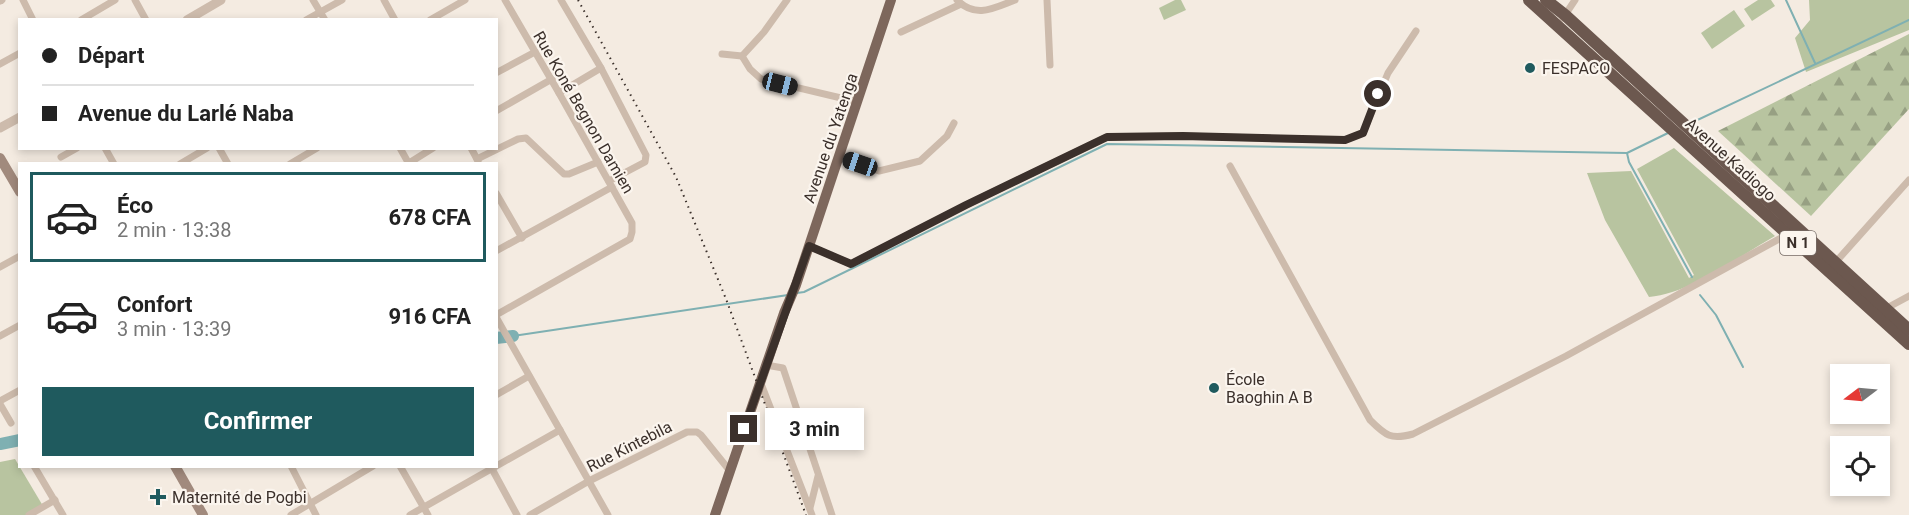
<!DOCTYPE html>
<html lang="fr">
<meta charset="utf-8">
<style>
body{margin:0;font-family:Roboto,sans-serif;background:#f2f2f2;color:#222;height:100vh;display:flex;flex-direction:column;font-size:22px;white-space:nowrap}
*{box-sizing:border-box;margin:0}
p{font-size:20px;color:#767676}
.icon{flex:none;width:33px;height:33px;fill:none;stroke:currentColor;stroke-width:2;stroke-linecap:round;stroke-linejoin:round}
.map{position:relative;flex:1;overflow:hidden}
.details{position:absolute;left:18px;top:162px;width:480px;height:306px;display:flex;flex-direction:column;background:#fff;border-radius:0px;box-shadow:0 3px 9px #0003}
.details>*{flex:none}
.top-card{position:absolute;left:18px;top:18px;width:480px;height:132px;border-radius:0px;box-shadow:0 3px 9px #0003;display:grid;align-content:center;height:132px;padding:0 24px;background:#fff}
.needle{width:39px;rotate:254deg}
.tools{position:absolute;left:1830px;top:364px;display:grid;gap:12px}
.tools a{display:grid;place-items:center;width:60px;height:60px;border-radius:0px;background:#fff;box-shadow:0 3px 9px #0003;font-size:30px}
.end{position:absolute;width:27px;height:27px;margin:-14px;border:8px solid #3b302b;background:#fff;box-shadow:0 0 0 3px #fff}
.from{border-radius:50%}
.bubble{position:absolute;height:42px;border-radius:0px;background:#fff;box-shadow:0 3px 9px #0003;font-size:20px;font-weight:700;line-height:42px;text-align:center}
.car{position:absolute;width:18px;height:36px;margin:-18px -9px;border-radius:8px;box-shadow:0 0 4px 2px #0007;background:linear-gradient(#222 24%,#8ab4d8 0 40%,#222 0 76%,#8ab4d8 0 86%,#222 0)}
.top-card b{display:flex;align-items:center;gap:21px;height:57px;font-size:22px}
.top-card b+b{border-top:2px solid #e0e0e0}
.top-card i{width:15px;height:15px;background:#222}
ul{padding:10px 0 0;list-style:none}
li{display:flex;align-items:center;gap:18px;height:90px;margin:0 12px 9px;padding:0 12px;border:3px solid transparent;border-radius:0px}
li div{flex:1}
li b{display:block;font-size:22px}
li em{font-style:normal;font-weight:700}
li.on{border-color:#1f5a5e}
li>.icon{width:54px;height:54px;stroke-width:1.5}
.cta{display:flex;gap:12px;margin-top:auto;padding:12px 24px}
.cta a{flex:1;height:69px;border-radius:0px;background:#1f5a5e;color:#fff;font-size:24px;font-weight:700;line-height:69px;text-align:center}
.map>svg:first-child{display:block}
.green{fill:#b8c4a0}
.forest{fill:url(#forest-firs)}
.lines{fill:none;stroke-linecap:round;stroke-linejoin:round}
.stream{stroke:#7fb0b2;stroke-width:2}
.river{stroke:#7fb0b2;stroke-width:12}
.minor{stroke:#cdbbac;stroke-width:7}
.tertiary{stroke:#cdbbac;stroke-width:9}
.secondary{stroke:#a18a7d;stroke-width:10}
.primary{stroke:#7d675c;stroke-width:10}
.trunk{stroke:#6c584f;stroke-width:12}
.rail{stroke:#3b302b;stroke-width:2;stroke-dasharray:1.5 4.5;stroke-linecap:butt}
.route{stroke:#3b302b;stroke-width:8}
.poi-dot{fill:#1f5a5e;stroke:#fbf5ee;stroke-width:2}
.labels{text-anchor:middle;stroke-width:4.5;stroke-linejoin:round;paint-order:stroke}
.shield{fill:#fbf5ee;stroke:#756b66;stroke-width:1.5}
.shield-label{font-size:15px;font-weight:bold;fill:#3b302b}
.poi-label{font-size:16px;fill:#3b302b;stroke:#fbf5ee;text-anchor:start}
.street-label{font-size:16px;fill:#3b302b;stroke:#fbf5ee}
</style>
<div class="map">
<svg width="1909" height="515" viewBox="0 0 1909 515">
<defs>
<pattern id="forest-firs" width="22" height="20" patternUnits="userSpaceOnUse" patternTransform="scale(1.5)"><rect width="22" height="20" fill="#b8c4a0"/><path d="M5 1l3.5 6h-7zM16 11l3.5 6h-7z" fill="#97a083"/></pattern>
</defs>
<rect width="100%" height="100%" fill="#f4ebe1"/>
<g class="green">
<polygon points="1175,0 1181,0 1186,10 1164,20 1159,8"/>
<polygon points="1758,0 1771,0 1775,6 1752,21 1744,9"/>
<polygon points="1809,0 1909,0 1909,30 1806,72 1795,38 1810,20"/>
<polygon points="1734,10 1745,26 1712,49 1701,33"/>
<path d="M1674,148L1775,236C1740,256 1689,294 1649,297L1605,220L1587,173L1631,171L1689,278L1694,275L1637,169Z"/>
<polygon points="15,459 43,506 26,515 0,515 0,462"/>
</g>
<polygon class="forest" points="1909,34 1909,109 1811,216 1718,131"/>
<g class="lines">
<g class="stream">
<polyline points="1786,0 1815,63"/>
<polyline points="1689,124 1909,20"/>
<polyline points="1627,153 1629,162 1692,277"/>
<polyline points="797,293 804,292 1107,144 1627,153 1670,132"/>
<polyline points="1700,295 1716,315 1743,367"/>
<polyline points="513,336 788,295"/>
</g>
<g class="river">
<polyline points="496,338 513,336"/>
<polyline points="0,444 20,440"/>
</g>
<g class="minor">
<polyline points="23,0 33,20"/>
<polyline points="135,0 146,20"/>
<polyline points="313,0 325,20"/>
<polyline points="384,0 395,20"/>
<polyline points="561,0 601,68 646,155 645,162 609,181"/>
<path d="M957,0C976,19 994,8 1015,0"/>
<polyline points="1047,0 1050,65"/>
<polyline points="0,1 2,0"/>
<polyline points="1563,18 1575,0"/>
<polyline points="81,20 115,0"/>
<polyline points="306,20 342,0"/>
<polyline points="430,20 465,0"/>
<polyline points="901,32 961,4"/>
<polyline points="722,54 742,56 764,32 787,0"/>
<polyline points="742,56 750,69 761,79 858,102"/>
<polyline points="0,64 20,53"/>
<polyline points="496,73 535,52"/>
<polyline points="559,93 601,68"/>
<polyline points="496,111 552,79"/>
<polyline points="105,148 114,164"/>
<polyline points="219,148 228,164"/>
<polyline points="400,148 409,164"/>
<polyline points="471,148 478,161"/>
<polyline points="61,157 77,148"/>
<polyline points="840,157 879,171 920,161 947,136 954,123"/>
<polyline points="477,159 518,139 526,138 564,174 569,174 598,162"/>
<polyline points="409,163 433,148"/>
<polyline points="180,164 207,148"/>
<polyline points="290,164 317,148"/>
<path d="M1230,166L1370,420C1386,436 1391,440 1413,434L1566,356L1788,234"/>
<polyline points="496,193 522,238"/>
<polyline points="809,246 851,264 966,205 1107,137 1183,136 1345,140 1363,133 1388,73 1416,31"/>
<polyline points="496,251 612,187"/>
<polyline points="1834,264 1909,180"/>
<polyline points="0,267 20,256"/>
<polyline points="1885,309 1909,296"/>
<polyline points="496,315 630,239 632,232 632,223 559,93 505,0"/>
<polyline points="496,317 608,515"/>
<polyline points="0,336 20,325"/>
<polyline points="766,365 783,368 832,515"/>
<polyline points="760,381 812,515"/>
<polyline points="496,395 529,376"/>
<polyline points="0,401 20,390"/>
<polyline points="0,404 11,423"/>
<polyline points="34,466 63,515"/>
<polyline points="291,466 316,515"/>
<polyline points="400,466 428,515"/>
<polyline points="491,467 517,515"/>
<polyline points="810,508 818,476"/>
<polyline points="29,515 55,500"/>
<polyline points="291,515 373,466"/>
<polyline points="410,515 560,430"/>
<polyline points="530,515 589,481 687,432 697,432 701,435 730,471"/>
</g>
<g class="tertiary">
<polyline points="187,20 221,0"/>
<polyline points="0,128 20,117"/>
</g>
<g class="secondary">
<polyline points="0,158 20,192"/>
<polyline points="175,466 203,515"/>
</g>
<polyline class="primary" points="715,515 784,313 796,285 891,0"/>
<g class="trunk">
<polyline points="1529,0 1909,344"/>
<polyline points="1546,0 1565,15 1909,330"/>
</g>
<polyline class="rail" points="578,0 676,177 726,299 806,515"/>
</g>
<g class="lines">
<polyline class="route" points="744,429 809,246 851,264 966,205 1107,137 1183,136 1345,140 1363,133 1378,94"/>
</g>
<g class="poi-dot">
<circle cx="1530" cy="68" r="6"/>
<circle cx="1214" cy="388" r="6"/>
<path d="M155 488h6v6h6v6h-6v6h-6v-6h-6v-6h6z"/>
</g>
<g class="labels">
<rect class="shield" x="1780" y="231" width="36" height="24" rx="4.5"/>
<g class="shield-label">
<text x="1798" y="248">N 1</text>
</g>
<g class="poi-label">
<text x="1542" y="74">FESPACO</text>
<text x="1226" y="385">École<tspan x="1226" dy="18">Baoghin A B</tspan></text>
<text x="172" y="503">Maternité de Pogbi</text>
</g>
<g class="street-label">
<text transform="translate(584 112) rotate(60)" y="6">Rue Koné Begnon Damien</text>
<text transform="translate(830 138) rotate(-71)" y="6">Avenue du Yatenga</text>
<text transform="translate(1731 159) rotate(42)" y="6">Avenue Kadiogo</text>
<text transform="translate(629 446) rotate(-27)" y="6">Rue Kintebila</text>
</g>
</g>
</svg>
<div class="tools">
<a><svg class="needle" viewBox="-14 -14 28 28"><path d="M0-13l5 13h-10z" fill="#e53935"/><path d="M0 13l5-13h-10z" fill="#767676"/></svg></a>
<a><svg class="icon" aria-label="locate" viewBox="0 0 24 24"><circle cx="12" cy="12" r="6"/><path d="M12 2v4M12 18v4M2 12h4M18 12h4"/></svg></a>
</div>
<i class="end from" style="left:1378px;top:94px"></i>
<i class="end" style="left:744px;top:429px"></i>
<div class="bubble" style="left:765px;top:408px;width:99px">3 min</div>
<i class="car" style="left:780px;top:84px;rotate:104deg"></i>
<i class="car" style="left:860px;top:164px;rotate:289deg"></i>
<div class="top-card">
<b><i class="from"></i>Départ</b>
<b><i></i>Avenue du Larlé Naba</b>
</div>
<section class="details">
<ul>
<li class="on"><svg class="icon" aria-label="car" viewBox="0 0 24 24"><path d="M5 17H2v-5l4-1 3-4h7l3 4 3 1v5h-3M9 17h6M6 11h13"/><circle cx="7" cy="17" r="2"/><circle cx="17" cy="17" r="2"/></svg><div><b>Éco</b><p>2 min · 13:38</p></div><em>678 CFA</em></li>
<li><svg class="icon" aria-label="car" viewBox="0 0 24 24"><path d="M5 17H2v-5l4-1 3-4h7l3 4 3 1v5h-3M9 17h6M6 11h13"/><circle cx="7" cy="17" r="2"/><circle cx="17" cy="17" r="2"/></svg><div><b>Confort</b><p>3 min · 13:39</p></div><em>916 CFA</em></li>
</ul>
<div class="cta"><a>Confirmer</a></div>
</section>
</div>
